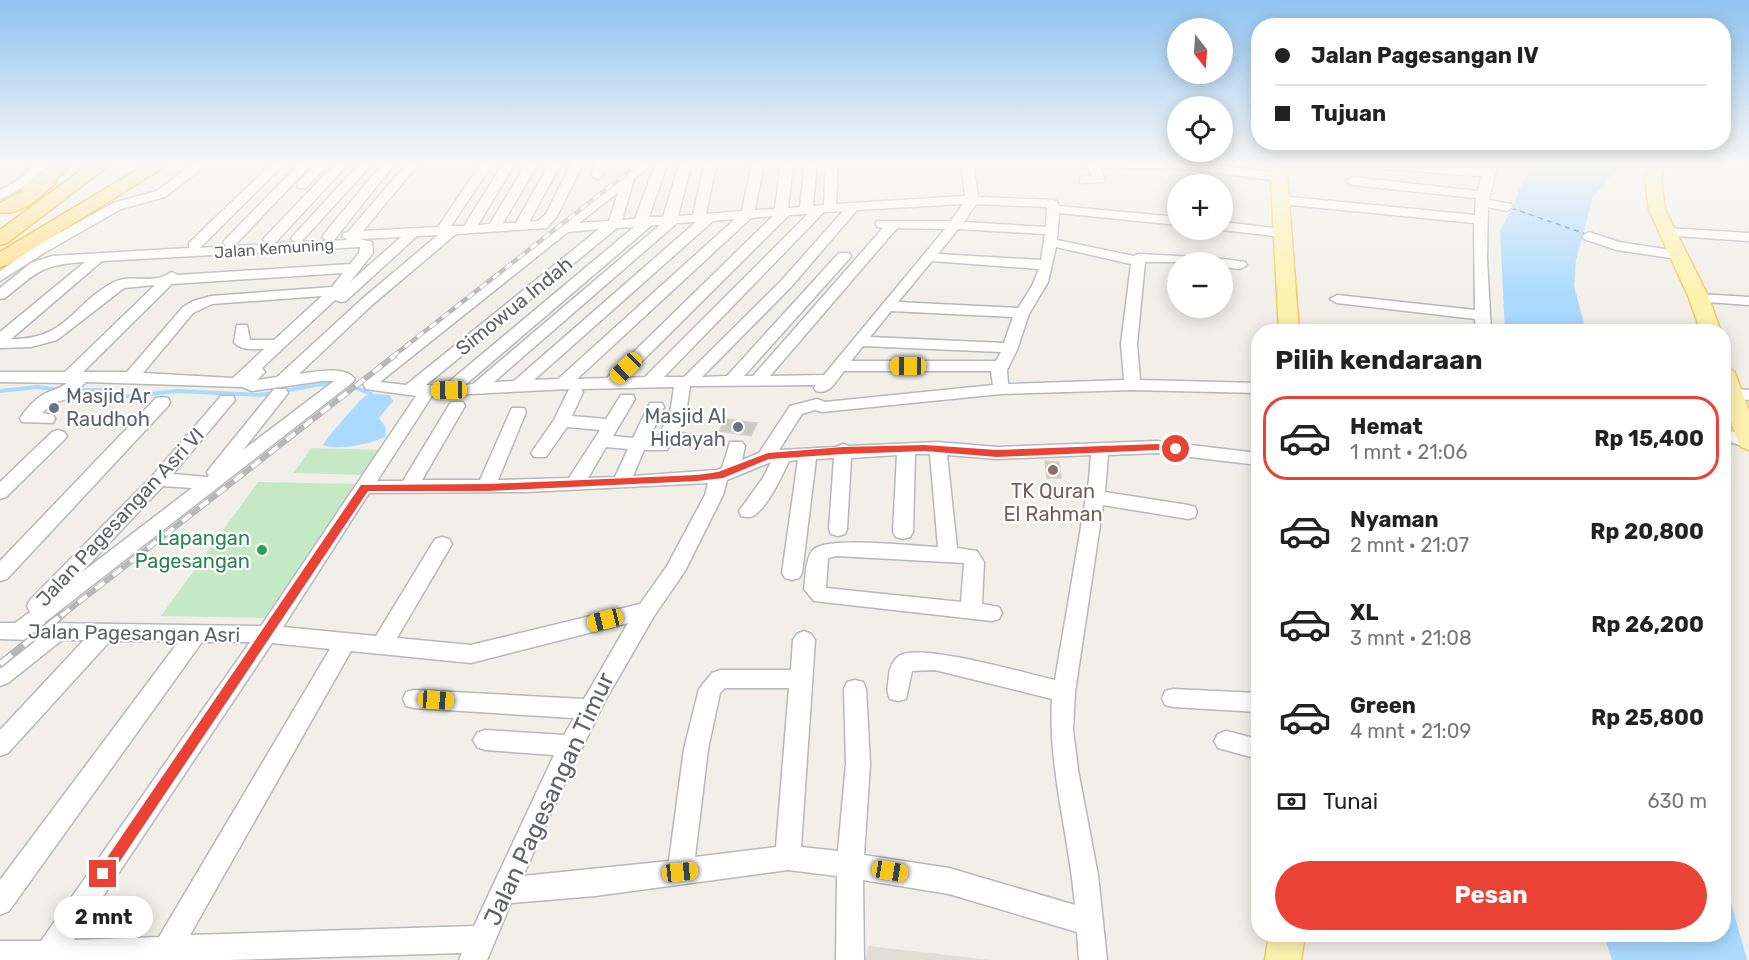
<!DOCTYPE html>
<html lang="id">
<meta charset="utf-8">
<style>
body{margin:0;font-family:Rubik,sans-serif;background:#f6f6f6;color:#222;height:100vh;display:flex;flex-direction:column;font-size:22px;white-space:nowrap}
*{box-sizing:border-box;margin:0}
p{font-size:20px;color:#767676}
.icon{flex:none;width:33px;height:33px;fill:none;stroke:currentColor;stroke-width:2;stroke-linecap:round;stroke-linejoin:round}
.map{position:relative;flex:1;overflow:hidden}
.drawer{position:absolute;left:1251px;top:324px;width:480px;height:618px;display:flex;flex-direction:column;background:#fff;border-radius:24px;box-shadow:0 3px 15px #0003}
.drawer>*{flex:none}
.guide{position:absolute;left:1251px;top:18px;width:480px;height:132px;border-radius:24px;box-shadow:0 3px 15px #0003;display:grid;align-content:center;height:132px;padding:0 24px;background:#fff}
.needle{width:39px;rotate:163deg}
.controls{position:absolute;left:1167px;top:18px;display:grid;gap:12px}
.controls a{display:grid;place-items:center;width:66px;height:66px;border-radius:50%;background:#fff;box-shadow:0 3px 15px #0003;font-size:30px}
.end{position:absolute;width:27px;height:27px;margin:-14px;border:8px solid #ea4335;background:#fff;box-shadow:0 0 0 3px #fff}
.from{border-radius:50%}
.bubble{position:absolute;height:42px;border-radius:21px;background:#fff;box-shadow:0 3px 15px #0003;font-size:20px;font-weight:700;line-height:42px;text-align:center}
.car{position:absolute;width:18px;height:36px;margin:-18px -9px;border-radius:8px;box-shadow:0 0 4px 2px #0007;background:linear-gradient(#f5c518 24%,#345 0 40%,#f5c518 0 76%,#345 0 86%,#f5c518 0)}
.guide b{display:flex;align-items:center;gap:21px;height:57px;font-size:22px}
.guide b+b{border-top:2px solid #e0e0e0}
.guide i{width:15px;height:15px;background:#222}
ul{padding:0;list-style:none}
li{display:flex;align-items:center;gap:18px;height:84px;margin:0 12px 9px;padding:0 12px;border:3px solid transparent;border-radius:24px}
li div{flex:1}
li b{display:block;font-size:22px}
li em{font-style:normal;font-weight:700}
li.on{border-color:#ea4335}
li>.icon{width:54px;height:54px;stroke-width:1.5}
h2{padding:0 24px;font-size:27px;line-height:72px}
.pay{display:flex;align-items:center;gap:15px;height:66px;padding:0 24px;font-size:22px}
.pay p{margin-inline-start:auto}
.primary-button{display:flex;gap:12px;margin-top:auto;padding:12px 24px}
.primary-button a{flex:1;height:69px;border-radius:36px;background:#ea4335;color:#fff;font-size:24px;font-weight:700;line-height:69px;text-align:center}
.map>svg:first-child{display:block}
.education{fill:#e1ded6}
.green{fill:#c5e8c5}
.water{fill:#aadaff}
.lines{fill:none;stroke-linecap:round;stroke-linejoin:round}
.stream{stroke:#aadaff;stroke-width:4}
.ferry{stroke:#4174aa;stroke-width:1.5;stroke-dasharray:5 4.5;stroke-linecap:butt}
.building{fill:#cccac5;stroke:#d6d1c6;stroke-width:1.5}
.minor-casing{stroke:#b5b8bc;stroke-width:3}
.major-casing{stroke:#f2c960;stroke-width:3}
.highway-casing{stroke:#f9ab00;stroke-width:3}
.minor{fill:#fff;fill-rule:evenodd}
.major{fill:#fff2af;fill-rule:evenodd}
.highway{fill:#fde293;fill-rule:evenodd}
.rail-far2-casing{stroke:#b6b7b8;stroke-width:4.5}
.rail-far1-casing{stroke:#b6b7b8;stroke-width:6}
.rail-casing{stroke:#b6b7b8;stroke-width:8}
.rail-far2{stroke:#fff;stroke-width:3;stroke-dasharray:8;stroke-linecap:butt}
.rail-far1{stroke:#fff;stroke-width:4;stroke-dasharray:11;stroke-linecap:butt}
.rail{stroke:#fff;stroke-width:5;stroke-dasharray:15;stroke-linecap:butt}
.route{fill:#ea4335}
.worship-dot{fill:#6b7280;stroke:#fff;stroke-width:2}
.education-dot{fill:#8d6e63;stroke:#fff;stroke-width:2}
.leisure-dot{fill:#2e9e5b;stroke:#fff;stroke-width:2}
.labels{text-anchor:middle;stroke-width:4.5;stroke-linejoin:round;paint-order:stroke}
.far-street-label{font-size:16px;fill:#5f6368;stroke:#fff}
.street-label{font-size:20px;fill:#5f6368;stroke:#fff}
.worship-label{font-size:20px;fill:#5b616d;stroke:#fff;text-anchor:start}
.education-label{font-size:20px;fill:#785e54;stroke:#fff}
.leisure-label{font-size:20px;fill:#27864d;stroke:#fff;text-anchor:end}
.near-street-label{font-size:24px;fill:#5f6368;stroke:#fff}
</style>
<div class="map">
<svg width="1749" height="960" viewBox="0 0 1749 960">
<rect width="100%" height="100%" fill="#f1efe8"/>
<polygon class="education" points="868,946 991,960 866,960"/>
<g class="green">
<polygon points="311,448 382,450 366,475 294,473"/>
<polygon points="258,482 355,484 272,618 161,616"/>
</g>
<g class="water">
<polygon points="1540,162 1625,162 1593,196 1576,260 1574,286 1586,331 1505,331 1500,231 1513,207 1522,182"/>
<path d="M371,394L389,395L393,401L379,418L386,428L385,437C369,444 339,451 323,445C324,442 358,401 363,398C366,395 368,395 371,394Z"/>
<polygon points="1724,877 1747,960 1612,960 1604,935 1724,934"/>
</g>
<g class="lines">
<g class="stream">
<polyline points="344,386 352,386 371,394"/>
<polyline points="73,390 102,390 121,397 177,391 259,395 274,393"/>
<polyline points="0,391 37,387 60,390"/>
<polyline points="284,391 321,384 333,385"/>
</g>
<polyline class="ferry" points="1511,208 1586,234"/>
</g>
<g class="building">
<polygon points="726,419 757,423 751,436 719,431"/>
<polygon points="1045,461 1059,462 1061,478 1047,478"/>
</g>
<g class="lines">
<g class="minor-casing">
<g id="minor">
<polygon points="39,162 52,162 24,187 0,199 0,190 16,181"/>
<polygon points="199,162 215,162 196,173 165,197 121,209 44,253 0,281 0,271 34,247 113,203 157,191 188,167"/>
<path d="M273,162H286L200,248L227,246L223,243L225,240L301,162H314L234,246L270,244L263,240L265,237L337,162H350L275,243L270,244L296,242L291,239L293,236L361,162H374L301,242L328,241L322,237L324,234L384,162H396L334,240L330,241L348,240L342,236L344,233L348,232L408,162H420L363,231L438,227L482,162H494L451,226H464L504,162H516L478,225L490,224L527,162H539L503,223H516L550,162H562L529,222L538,221L546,214L572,162H584L557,216L547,228L456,234L372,305L299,374C314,372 345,365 355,379L353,382L44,623L261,626L416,396L366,389L362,382L364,379L640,162H654L634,179L622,220L635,219L656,162H668L649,217H663L680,162H692L678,216L693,215L705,162H717L706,214L742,211L752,162H764L755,210L775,209L781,162H793L788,208L800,207L805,162H817L813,206L824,205L826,162H838L836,204L965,196L961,162H973L978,197L1053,200L1057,201L1059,206L1178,217V225L1059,213L1057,240L1134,256L1139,254L1215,258L1245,262L1247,265L1240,269L1222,267V262H1145L1137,344L1140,380L1258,383V393L1132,390L1001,394L822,412L815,410L802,414L779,450L836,447L843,444L849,446L938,442L997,447L1157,441L1258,453V465L1157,453L1108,455L1105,492L1188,505L1195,507L1197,512L1195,517L1188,519L1103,505L1075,692L1073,730L1078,770L1098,875L1107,960H1079L1077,932L949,894L863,880L864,960H836L837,876L788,870L595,896L511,903L487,960H459L462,953L228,960H0V941H41L250,642H202L9,911L0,915V880L179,641H110L8,753L0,756V730L84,640H62L8,683L0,686V665L32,640L0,639V623H15L30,612L27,606L30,600L153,475L221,396H233L235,400L173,474L207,477L209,476L207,472L210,468L274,389H286L288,393L243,450L334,381H322L252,391L242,387L86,382L70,398L53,403L42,413L53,415L55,419L53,423L22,422L20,418C25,411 33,401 41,396C50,390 58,390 67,383L0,382V372H65L155,285L124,288L57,340L31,347L0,348V332L85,262C40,265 39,271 5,298L0,299V288L31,263L52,256L189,248V243ZM618,192L609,221L579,223ZM963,204L951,221H877L876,224L877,227L883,228L753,376H744L849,259L851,256L849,253H839L727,376L702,377L791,287L857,210ZM976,204L1047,207L1046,227L964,222ZM843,211L781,281L684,377H664L824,212ZM808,214L645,377L625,378L789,215ZM773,216L607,378L577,379L751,218ZM735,219L558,379L534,380L713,221ZM696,222L514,381L494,382L677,223ZM652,225H660L473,384L465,385ZM634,227L444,386L426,385L617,228ZM897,228L945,229L824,375L770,376ZM599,229L406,385L380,382L568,232ZM958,229L1045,234L1041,260L938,254ZM438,235L362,299L277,377L257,380L265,372L262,368L335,300L341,302L346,301L417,236ZM401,237L350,282L373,253L372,242L360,239ZM360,247L359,253L350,264L178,275L172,272C169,273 167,275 164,276C149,283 129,274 114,282C72,304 67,340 11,339L102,261ZM1056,247L1131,264L1121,344L1124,380L1008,384L1007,370L1017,350L1029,314L1048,282ZM932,261L1039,269L1032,286L1018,308L898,302ZM343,273L332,287L211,296L193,301L183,307L127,372H83L172,284ZM322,296L274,340H250L247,325H237L234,342C241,351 254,349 264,349L233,378L143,373L193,313L212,304ZM891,311L1013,317L1004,343L870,337ZM863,346L1001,352L996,361H851ZM844,371H991L993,385L825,402L817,399L790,406L759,453L742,460L745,446L742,442H730L722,468L717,470L633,476L644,450H667L672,442L693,447L699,445L702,441L699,437L677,432L686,414L690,386L816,385L814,388L816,391C830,395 836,381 844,371ZM674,387L670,414L656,440L649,439L664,407L662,403H650L633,438L613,436L635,399L633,395H621L606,419L572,416L583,392L581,389ZM569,389L554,420L531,453L534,457H546L567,427L600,430L569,478L498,480L526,412L524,408H512L510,412L480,480H422L465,406L463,402H451L403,481H377L432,396ZM606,447L628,449L615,477L588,478ZM915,454H930L938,547C915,546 828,536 814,549C805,557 806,578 804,589L814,601L992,621L999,619L1002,613L999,607L982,604L984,562L977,551L957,548L947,455L997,459L1091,455L1089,480L1055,680C1027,674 919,642 899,656C893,660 889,669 889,676C888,685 886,691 890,699L898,701L906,699L912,671L935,670L1052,699C1048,768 1069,835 1075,905L949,868L864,855L870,764L866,689L863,682L855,680L847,682L844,689L846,764L838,851L801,847L815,640L811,634L804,631L797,634L793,640L791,670H720L712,673L699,689L684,749L669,861L523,876L562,789L605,701L654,616L685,571L723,495L727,480L771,462L763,478L739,511L741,516C746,517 751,518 755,515C769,504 782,476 789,461L798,460L782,573L785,578L792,580L799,578L802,573L816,459L834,458L829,529L831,534L838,536L845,534L847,529L851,458L897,455L893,532L896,537L903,539L910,537L913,532ZM708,483L705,495L667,566L640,604L471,645L397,638L452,544L449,539L442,537L435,539L376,636L283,627L369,493L526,492ZM163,486L192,488L81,573ZM837,556L964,563L961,602L826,588L828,558ZM628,623L584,699L414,690L406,692L403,699L406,706L414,708L574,718L564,735L485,730L477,733L473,740L477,747L485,750L554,755L474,926L190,935L351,651L471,663ZM272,643L330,649L159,937L74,940ZM725,688H789L776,847L695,857L708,749L720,693Z"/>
<polygon points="318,162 331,162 306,188 298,188 298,182"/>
<polygon points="597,162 609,162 601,178 597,179 591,175"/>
<polygon points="1086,162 1192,162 1279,173 1285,177 1279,181 1186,169 1100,167 1105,179 1103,182 1080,183 1080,177 1092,176"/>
<polygon points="1379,162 1483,169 1486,162 1498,162 1489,200 1511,204 1513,207 1507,211 1488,207 1487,258 1491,332 1476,332 1475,319 1337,303 1330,299 1337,295 1475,310 1474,223 1281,204 1275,200 1281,196 1475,215 1476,198 1352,185 1346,181 1352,177 1478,191 1481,176 1382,169 1376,165"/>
<polygon points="1222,222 1284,229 1291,233 1284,237 1222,230"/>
<polygon points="1666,228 1749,233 1749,241 1661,235 1659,232"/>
<polygon points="1589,232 1619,242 1677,251 1684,255 1677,259 1617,250 1584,239 1582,236"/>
<polygon points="1699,294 1749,297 1749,305 1694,301 1692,298"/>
<polygon points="1730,388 1749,390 1749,400 1724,397 1724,389"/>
<polygon points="162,397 168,398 170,402 168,406 7,579 0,581 0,561 156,398"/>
<polygon points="1724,429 1749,436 1749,448 1724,440"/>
<polygon points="58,430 64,432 67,436 64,440 6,497 0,499 0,482 52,432"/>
<polygon points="1173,689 1258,693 1258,712 1173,707 1165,705 1162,698 1165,691"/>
<polygon points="1226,731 1258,739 1258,759 1218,748 1214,741 1218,734"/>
</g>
</g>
<g class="major-casing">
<g id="major">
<polygon points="1270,162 1286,162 1299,332 1279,332"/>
<polygon points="1656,162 1673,162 1662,174 1661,179 1665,210 1709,298 1721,332 1701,332 1689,298 1649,210 1645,179 1646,173"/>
<polygon points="1724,367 1731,369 1735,373 1749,411 1749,450 1741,447 1738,442 1724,402"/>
<polygon points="1269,934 1305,934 1301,960 1265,960"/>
</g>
</g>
<g class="highway-casing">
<g id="highway">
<path d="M55,162H75L54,180L56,182L53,186C40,196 19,217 0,212V203L21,192L23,187Z"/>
<polygon points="92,162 113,162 7,243 0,245 0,230"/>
<polygon points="150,162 172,162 7,265 0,267 0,252"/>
</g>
</g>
<use href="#minor" class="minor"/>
<use href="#major" class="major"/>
<use href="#highway" class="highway"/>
<g class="rail-far2-casing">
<polyline id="rail-far2" points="392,357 641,162"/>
</g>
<g class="rail-far1-casing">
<polyline id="rail-far1" points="61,616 394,356"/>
</g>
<g class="rail-casing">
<polyline id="rail" points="0,664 63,614"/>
</g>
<use href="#rail-far2" class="rail-far2"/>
<use href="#rail-far1" class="rail-far1"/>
<use href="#rail" class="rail"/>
</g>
<linearGradient id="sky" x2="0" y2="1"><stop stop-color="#8fc3f1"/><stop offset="0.55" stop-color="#f9f8f5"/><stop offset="1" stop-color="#f9f8f5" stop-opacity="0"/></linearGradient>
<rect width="1749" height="297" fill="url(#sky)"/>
<polygon class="route" points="1157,444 1176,446 1181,449 1176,453 1157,450 997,457 925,451 843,454 769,459 723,478 697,481 488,491 368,491 108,879 103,881 98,879 96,874 361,485 488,484 697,475 718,472 768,453 843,447 925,445 997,450"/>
<g class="worship-dot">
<circle cx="54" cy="408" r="6"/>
<circle cx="738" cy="427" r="6"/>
</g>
<circle class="education-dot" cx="1053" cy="470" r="6"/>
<circle class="leisure-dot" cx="262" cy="550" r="6"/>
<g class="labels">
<g class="far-street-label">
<text transform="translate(274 248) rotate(-4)" y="6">Jalan Kemuning</text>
</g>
<g class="street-label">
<text transform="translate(514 306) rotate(-39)" y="7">Simowua Indah</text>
<text transform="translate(120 517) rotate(-47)" y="7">Jalan Pagesangan Asri VI</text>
<text transform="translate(134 633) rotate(1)" y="7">Jalan Pagesangan Asri</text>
</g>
<g class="worship-label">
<text x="66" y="403">Masjid Ar<tspan x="66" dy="23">Raudhoh</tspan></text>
<text x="726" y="423" text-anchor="end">Masjid Al<tspan x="726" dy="23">Hidayah</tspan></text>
</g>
<g class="education-label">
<text x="1053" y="498">TK Quran<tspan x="1053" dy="23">El Rahman</tspan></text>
</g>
<g class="leisure-label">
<text x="250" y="545">Lapangan<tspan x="250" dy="23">Pagesangan</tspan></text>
</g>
<g class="near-street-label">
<text transform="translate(549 799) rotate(-65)" y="8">Jalan Pagesangan Timur</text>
</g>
</g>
</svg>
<div class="controls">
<a><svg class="needle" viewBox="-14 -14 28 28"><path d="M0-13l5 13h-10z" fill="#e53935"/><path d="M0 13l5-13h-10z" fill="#767676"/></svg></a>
<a><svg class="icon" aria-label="locate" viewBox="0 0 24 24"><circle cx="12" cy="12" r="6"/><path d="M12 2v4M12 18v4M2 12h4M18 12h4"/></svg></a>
<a>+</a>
<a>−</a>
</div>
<i class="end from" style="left:1176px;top:449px"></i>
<i class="end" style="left:103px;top:874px"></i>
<div class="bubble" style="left:54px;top:896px;width:99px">2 mnt</div>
<i class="car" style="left:908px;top:366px;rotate:270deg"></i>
<i class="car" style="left:626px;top:368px;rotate:226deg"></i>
<i class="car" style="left:449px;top:390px;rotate:269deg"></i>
<i class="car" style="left:605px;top:620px;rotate:256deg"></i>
<i class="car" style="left:436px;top:700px;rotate:94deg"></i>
<i class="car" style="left:890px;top:871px;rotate:99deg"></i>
<i class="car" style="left:680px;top:872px;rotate:84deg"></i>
<div class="guide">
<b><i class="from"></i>Jalan Pagesangan IV</b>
<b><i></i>Tujuan</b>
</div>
<section class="drawer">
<h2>Pilih kendaraan</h2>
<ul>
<li class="on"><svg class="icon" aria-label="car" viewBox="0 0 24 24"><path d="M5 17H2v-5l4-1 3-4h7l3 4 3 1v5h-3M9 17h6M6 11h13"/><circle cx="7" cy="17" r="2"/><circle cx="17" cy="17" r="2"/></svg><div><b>Hemat</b><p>1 mnt · 21:06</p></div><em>Rp 15,400</em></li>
<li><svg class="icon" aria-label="car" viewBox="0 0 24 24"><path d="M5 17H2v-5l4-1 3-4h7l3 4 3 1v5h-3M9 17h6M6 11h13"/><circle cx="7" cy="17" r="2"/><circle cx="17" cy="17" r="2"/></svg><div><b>Nyaman</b><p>2 mnt · 21:07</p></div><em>Rp 20,800</em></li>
<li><svg class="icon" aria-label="car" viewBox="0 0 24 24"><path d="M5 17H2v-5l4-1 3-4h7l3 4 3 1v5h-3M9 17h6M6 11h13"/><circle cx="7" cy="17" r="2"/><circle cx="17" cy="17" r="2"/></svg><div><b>XL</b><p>3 mnt · 21:08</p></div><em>Rp 26,200</em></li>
<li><svg class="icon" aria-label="car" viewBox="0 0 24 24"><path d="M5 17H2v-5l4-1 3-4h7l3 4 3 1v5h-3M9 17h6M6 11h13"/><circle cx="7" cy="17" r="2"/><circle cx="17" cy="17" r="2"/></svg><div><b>Green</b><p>4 mnt · 21:09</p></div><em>Rp 25,800</em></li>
</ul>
<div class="pay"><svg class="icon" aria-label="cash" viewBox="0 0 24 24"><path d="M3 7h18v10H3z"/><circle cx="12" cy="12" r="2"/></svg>Tunai<p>630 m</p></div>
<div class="primary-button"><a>Pesan</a></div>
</section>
</div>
